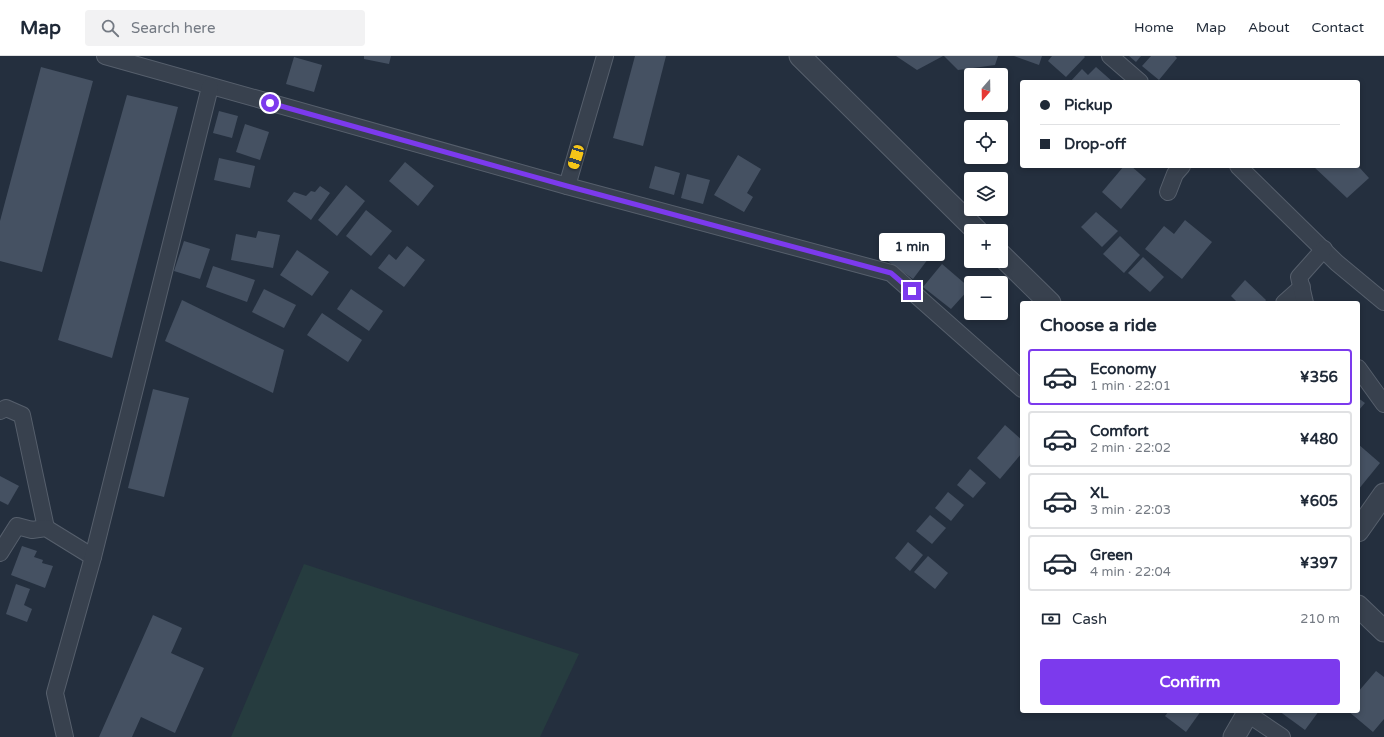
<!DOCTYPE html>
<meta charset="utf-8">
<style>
body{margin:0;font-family:"Varela Round",sans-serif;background:#f2f2f3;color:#1f2937;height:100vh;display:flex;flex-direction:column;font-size:15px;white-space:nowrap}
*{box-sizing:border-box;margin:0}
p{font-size:13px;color:#747a83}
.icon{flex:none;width:22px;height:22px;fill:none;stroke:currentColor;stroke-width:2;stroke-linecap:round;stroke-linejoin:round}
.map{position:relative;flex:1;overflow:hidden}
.side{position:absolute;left:1020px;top:245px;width:340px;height:412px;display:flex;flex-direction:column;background:#fff;border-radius:4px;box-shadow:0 2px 6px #0003}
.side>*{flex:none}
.banner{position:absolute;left:1020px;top:24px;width:340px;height:88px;border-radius:4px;box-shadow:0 2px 6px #0003;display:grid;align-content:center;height:88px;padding:0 20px;background:#fff}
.needle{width:26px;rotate:200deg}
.fabs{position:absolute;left:964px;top:12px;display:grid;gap:8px}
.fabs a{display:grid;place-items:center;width:44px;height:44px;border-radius:4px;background:#fff;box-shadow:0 2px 6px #0003;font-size:20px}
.end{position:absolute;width:18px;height:18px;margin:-9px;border:5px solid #7c3aed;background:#fff;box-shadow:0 0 0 2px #fff}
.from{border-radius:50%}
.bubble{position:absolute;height:28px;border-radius:4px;background:#fff;box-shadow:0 2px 6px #0003;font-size:13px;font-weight:700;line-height:28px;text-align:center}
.car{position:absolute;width:12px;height:24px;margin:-12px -6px;border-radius:5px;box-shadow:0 0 3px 1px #0007;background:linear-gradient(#f5c518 24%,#345 0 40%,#f5c518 0 76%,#345 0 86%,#f5c518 0)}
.banner b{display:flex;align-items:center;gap:14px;height:38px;font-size:15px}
.banner b+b{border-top:1px solid #e0e1e3}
.banner i{width:10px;height:10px;background:#1f2937}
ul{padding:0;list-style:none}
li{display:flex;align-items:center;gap:12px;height:56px;margin:0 8px 6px;padding:0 12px;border:2px solid #e0e1e3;border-radius:4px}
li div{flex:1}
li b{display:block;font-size:15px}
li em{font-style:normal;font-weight:700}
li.current{border-color:#7c3aed}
li>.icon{width:36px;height:36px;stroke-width:1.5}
h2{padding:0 20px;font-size:18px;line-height:48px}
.pay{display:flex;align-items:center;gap:10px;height:44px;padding:0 20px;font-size:15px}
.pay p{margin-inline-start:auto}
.button{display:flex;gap:8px;margin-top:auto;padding:8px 20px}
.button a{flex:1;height:46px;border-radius:4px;background:#7c3aed;color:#fff;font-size:16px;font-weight:700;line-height:46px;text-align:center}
header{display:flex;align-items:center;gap:24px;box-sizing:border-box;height:56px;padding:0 20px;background:#fff;border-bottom:1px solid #e0e1e3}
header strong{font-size:19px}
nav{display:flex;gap:22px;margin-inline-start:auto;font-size:14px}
.search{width:280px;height:36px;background:#f2f2f3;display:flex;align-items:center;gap:10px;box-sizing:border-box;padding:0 14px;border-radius:4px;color:#747a83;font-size:15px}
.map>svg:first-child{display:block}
.green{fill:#263c3f}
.building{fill:#455162}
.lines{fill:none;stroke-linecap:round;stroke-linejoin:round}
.minor-casing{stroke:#565f6c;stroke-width:18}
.tertiary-casing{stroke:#565f6c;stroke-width:23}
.minor{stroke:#38414e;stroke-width:16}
.tertiary{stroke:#38414e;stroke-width:21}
.route{stroke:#7c3aed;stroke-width:5}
</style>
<header>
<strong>Map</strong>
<div class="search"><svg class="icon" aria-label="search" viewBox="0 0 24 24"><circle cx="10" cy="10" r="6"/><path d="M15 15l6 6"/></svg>Search here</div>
<nav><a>Home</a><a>Map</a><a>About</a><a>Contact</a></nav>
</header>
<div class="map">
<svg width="1384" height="681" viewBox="0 0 1384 681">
<rect width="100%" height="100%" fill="#242f3e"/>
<polygon class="green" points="304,508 579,598 540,681 231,681"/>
<g class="building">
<polygon points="364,0 391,0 389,8 364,3"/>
<polygon points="635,0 666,0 643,90 613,82"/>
<polygon points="896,0 943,0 917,14"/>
<polygon points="944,0 998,0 995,9 958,14"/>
<polygon points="1014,0 1042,0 1039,9"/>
<polygon points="1052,0 1084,0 1085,1 1066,21 1048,5"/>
<polygon points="1129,0 1141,0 1136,6"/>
<polygon points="1151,0 1175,0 1177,2 1159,24 1142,10"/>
<polygon points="294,1 322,9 314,36 286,28"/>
<polygon points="41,11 93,25 42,216 0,205 0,165"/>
<polygon points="1096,11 1113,26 1070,26 1082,13 1088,19"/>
<polygon points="127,39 178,51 112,302 58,284"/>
<polygon points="219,55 238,60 232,82 213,77"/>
<polygon points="245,68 269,76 260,104 236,96"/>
<polygon points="738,99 761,113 747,137 753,141 744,156 714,139"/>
<polygon points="219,102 255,110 250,132 214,124"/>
<polygon points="405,106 434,130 418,150 389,125"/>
<polygon points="655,110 680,117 674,139 649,132"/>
<polygon points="1124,110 1131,110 1146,123 1121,153 1102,136"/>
<polygon points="1313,110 1358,110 1369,122 1347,142"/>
<polygon points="687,118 710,124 703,148 681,142"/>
<polygon points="346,129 365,145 337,180 318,164"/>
<polygon points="320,130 330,137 311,164 287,145 294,136 306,140 311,135 315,136"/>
<polygon points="366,154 392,175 371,200 346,180"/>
<polygon points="1096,156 1118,175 1102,191 1081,171"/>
<polygon points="1185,164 1212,186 1182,223 1145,193 1164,170 1174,178"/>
<polygon points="258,175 280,179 273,212 231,204 236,178 256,182"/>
<polygon points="899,177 931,199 913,223 879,199"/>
<polygon points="1120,180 1140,199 1124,217 1103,198"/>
<polygon points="184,185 210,193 200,223 174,215"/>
<polygon points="407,190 425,204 404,231 378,212 389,198 396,204"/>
<polygon points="297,194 329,216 312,240 280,219"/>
<polygon points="1143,201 1164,221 1150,236 1128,217"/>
<polygon points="942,208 970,232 951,253 923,231"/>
<polygon points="213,210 255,224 247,246 206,231"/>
<polygon points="1245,224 1266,244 1264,247 1238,247 1231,240"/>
<polygon points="264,233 296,249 284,272 252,256"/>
<polygon points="351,233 383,255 369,275 337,253"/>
<polygon points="182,244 284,294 273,337 165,285"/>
<polygon points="322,257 362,284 348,306 307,279"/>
<polygon points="153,333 189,342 164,441 128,432"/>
<polygon points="1358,342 1365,347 1358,355"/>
<polygon points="1005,369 1022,384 1022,397 1000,423 977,402"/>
<polygon points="1358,388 1380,407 1358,434"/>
<polygon points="970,413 986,427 973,442 957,429"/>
<polygon points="0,420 19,430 8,449 0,445"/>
<polygon points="948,436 964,449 951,465 935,452"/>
<polygon points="930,459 946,472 932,488 916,475"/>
<polygon points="908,486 923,499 910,515 895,502"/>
<polygon points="22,490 37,495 34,501 43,504 42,507 53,510 45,532 11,519"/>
<polygon points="928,500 948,517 935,533 914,516"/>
<polygon points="16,528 30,533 24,549 32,553 27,566 6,558"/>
<polygon points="153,559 182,572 171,597 204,612 175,677 141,661 132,681 99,681"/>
<polygon points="1376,615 1384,621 1384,663 1373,676 1348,655 1358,655 1358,636"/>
<polygon points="1169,655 1201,655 1186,676 1165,660"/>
<polygon points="1279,655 1319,655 1305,674"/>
</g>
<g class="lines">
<g class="minor-casing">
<g id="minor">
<polyline points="105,0 567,130 891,217 1022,333"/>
<polyline points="1110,0 1140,26"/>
<polyline points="1238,110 1337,207 1384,246"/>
<polyline points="567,130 605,0"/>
<polyline points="1168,136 1175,118 1182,110"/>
<polyline points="1284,247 1302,231"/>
<polyline points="1305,247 1299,221 1324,193"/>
<polyline points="1358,312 1384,348"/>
<polyline points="0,355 6,352 22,359 46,472"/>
<polyline points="0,497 17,470 32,474 46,472 93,501"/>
<polyline points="1248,658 1282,681"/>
<polyline points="65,681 55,637 93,501 210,31"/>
</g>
</g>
<g class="tertiary-casing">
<g id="tertiary">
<polyline points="800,0 977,175"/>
<polyline points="1001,199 1050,247"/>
<polyline points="1358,475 1384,438"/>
<polyline points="1358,550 1384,575"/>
<polyline points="1234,681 1249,655"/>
</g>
</g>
<use href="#minor" class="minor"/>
<use href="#tertiary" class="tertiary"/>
</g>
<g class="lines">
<polyline class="route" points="270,47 567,130 891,217 912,235"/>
</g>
</svg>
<div class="fabs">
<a><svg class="needle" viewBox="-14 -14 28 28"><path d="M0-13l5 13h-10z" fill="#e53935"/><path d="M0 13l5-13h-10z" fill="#747a83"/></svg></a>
<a><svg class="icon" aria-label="locate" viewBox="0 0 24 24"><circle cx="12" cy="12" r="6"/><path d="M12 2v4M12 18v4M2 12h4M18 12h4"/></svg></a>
<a><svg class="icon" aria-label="layers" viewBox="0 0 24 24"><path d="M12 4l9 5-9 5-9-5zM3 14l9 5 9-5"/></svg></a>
<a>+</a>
<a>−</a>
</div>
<i class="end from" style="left:270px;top:47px"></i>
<i class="end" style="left:912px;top:235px"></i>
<div class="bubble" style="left:879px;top:177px;width:66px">1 min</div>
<i class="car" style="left:576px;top:101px;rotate:197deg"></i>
<div class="banner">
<b><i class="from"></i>Pickup</b>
<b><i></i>Drop-off</b>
</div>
<section class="side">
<h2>Choose a ride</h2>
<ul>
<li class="current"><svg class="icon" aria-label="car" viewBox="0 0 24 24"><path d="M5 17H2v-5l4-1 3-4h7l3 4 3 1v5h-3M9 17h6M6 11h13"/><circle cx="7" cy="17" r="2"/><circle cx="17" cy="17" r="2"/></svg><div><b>Economy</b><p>1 min · 22:01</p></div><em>¥356</em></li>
<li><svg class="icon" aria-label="car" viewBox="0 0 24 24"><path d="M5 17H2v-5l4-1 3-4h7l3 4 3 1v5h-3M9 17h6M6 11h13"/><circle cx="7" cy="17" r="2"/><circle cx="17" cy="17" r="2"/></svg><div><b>Comfort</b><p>2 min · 22:02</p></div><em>¥480</em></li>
<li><svg class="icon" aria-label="car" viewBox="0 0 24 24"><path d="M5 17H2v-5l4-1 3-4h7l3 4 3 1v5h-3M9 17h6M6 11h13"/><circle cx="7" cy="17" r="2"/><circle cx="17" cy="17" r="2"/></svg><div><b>XL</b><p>3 min · 22:03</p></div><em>¥605</em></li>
<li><svg class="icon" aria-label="car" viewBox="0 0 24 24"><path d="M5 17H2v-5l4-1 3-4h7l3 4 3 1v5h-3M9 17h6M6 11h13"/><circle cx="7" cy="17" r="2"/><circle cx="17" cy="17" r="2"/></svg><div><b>Green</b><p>4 min · 22:04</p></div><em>¥397</em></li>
</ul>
<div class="pay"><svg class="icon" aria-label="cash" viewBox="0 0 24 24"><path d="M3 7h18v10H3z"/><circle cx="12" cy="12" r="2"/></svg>Cash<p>210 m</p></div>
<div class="button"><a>Confirm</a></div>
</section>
</div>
